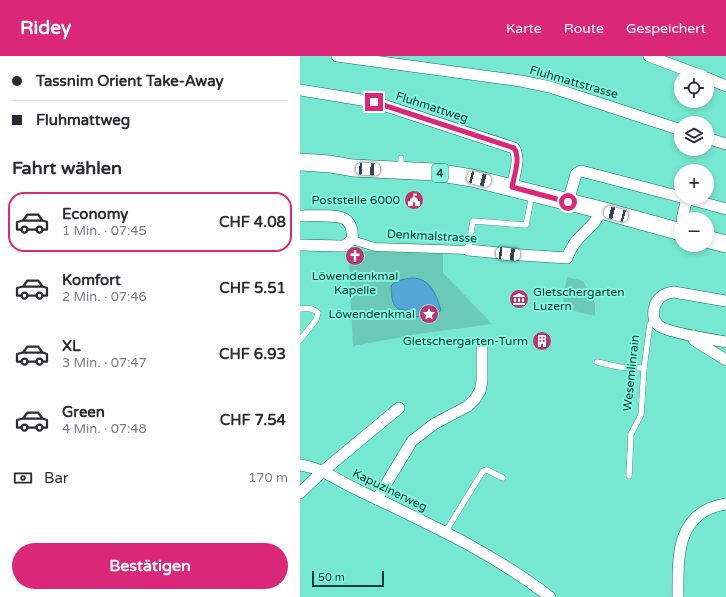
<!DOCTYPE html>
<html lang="de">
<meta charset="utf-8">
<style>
body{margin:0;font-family:"Varela Round",sans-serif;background:#f2f2f3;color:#2b2b33;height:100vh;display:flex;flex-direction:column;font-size:15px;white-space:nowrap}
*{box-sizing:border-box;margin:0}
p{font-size:13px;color:#7c7c81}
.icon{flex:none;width:22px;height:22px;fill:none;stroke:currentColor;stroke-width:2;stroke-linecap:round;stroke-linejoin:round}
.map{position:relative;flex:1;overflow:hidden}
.panel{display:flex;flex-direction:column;background:#fff;width:300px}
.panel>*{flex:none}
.top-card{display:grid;align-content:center;height:88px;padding:0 12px;background:#fff}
.tools{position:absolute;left:374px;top:12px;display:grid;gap:8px}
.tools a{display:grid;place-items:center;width:40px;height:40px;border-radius:50%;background:#fff;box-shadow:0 2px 6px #0003;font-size:20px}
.scale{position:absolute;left:12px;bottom:10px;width:72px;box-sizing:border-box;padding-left:4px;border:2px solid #073c33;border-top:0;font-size:11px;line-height:14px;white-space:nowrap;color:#073c33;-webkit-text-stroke:3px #84f4dd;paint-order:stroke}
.end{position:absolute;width:18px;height:18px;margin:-9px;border:5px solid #db2777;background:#fff;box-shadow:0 0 0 2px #fff}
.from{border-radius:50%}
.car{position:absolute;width:12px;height:24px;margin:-12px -6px;border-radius:5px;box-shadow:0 0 3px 1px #0007;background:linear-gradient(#fff 24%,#345 0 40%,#fff 0 76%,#345 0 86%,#fff 0)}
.top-card b{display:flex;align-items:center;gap:14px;height:38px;font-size:15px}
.top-card b+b{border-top:1px solid #e1e1e2}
.top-card i{width:10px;height:10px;background:#2b2b33}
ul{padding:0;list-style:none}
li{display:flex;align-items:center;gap:12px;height:60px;margin:0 8px 6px;padding:0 4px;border:2px solid transparent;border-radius:16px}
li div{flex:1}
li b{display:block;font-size:15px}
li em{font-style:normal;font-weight:700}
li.current{border-color:#db2777}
li>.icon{width:36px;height:36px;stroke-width:1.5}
h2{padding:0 12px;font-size:18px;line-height:48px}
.pay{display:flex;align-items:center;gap:10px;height:44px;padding:0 12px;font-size:15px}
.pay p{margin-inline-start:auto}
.action{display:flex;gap:8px;margin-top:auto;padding:8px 12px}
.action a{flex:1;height:46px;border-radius:24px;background:#db2777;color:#fff;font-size:16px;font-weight:700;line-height:46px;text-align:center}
header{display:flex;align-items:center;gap:24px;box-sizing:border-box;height:56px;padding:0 20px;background:#db2777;color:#fff}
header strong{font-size:19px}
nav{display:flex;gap:22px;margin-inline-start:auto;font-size:14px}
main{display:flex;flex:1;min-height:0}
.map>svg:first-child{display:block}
.green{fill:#6acab7}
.water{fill:#56a5d7;stroke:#3e86a6}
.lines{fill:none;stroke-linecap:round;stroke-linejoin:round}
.service-casing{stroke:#0f7263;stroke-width:6}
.pedestrian-casing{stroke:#0f7263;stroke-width:9}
.minor-casing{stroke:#0f7263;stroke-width:12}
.primary-casing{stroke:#0f7263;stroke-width:18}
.service{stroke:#fff;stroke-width:5.5}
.pedestrian{stroke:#fff;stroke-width:8}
.minor{stroke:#fff;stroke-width:11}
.primary{stroke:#fff;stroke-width:17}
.route{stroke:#db2777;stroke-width:5}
.labels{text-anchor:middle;stroke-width:4;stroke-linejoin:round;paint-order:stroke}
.shield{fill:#84f4dd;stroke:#2c7366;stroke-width:1}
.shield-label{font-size:11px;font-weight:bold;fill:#073c33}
.street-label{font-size:12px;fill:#073c33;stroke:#84f4dd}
.poi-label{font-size:12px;fill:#073c33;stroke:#84f4dd;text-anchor:end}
</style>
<header>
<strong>Ridey</strong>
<nav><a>Karte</a><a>Route</a><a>Gespeichert</a></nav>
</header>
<main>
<section class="panel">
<div class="top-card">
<b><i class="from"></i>Tassnim Orient Take-Away</b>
<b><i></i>Fluhmattweg</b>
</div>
<h2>Fahrt wählen</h2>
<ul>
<li class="current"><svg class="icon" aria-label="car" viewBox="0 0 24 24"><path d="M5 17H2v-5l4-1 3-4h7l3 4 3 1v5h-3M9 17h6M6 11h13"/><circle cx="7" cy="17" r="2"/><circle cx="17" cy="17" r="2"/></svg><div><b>Economy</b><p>1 Min. · 07:45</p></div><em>CHF 4.08</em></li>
<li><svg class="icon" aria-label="car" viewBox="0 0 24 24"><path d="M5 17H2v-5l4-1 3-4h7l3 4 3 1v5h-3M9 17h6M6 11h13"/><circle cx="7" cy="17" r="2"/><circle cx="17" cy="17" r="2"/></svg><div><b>Komfort</b><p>2 Min. · 07:46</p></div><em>CHF 5.51</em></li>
<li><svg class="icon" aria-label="car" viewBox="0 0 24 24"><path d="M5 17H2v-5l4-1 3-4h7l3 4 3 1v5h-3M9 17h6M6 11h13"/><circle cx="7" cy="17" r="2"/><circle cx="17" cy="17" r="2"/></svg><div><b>XL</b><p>3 Min. · 07:47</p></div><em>CHF 6.93</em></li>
<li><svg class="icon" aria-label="car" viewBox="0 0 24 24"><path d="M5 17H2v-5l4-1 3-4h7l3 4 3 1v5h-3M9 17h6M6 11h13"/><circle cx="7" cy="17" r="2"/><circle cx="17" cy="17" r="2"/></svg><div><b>Green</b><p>4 Min. · 07:48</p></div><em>CHF 7.54</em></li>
</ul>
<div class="pay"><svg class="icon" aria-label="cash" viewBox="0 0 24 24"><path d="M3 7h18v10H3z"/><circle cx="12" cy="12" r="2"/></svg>Bar<p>170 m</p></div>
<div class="action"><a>Bestätigen</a></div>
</section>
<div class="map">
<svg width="426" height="541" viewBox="0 0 426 541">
<rect width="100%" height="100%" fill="#76e7d0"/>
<g class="green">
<polygon points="61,195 143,198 143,217 192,268 118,278 53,290 49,205 59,207"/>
<polygon points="267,221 283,225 295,247 295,260 270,254 271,250 269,247 263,246"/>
</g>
<path class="water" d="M112,222C130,222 137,239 141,255L117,261L108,254C91,256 92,242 91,230C96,224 104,223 112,222Z"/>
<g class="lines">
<g class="service-casing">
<g id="service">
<polyline points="101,102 101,113"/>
<polyline points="168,194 173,165 226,169 232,139"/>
<path d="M0,253C6,252 14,252 18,257L16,264L0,284"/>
<polyline points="297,306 319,311 344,312"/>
<polyline points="329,420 331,378 341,359 344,312 350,268 355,265"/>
<polyline points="146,475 183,415 187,414 203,422"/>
</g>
</g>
<g class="pedestrian-casing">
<polyline id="pedestrian" points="52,184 75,191 168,194"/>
</g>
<g class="minor-casing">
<g id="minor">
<polyline points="37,0 221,25 250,31 381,74"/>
<polyline points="349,0 399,19"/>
<polyline points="407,22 426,30"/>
<path d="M0,34L74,46L214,92C221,102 214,120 212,131"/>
<polyline points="407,82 426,88"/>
<polyline points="382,141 426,153"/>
<polyline points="268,146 276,118 281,115 381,141"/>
<path d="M0,160C11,160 36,158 45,163C52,168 53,176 52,184L44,190H41L0,189"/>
<polyline points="382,163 387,142"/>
<path d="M168,194L221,199L267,202C270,194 273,188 279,182C288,172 296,168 301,154"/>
<path d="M426,245L374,236C365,237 359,240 355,249C353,256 352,263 358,269C364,276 414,284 426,286"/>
<polyline points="394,280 394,284 426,304"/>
<path d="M0,409C22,412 39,425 58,434C125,466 192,496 250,541"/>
<polyline points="0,437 23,415 99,352"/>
<polyline points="77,443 112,385 134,368 168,350 175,343 180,335 182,325 182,290"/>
<path d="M378,541C378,502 375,456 426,448"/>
</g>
</g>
<g class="primary-casing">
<g id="primary">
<polyline points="0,106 30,108 53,112 135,116 172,122 301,154 381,176"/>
<polyline points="407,183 426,188"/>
</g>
</g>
<use href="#service" class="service"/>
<use href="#pedestrian" class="pedestrian"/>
<use href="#minor" class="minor"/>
<use href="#primary" class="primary"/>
</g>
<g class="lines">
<path class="route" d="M74,46L214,92C221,102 214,120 212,131L268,146"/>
</g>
<defs>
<g id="civic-disc" transform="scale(1)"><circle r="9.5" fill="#bd346f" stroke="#84f4dd"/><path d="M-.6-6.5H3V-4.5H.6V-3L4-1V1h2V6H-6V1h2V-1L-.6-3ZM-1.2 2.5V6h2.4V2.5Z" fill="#fff"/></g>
<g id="church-disc" transform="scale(1)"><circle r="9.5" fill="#bd346f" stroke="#84f4dd"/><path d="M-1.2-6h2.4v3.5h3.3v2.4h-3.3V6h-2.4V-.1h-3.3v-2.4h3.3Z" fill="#fff"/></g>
<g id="museum-disc" transform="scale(1)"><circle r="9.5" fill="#bd346f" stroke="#84f4dd"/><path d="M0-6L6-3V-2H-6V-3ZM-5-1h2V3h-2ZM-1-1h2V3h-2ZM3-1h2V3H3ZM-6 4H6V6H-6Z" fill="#fff"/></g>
<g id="sight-disc" transform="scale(1)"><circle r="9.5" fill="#bd346f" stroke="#84f4dd"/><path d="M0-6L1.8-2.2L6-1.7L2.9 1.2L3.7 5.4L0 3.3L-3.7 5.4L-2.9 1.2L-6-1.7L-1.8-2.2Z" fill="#fff"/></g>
<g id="building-disc" transform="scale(1)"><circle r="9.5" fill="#bd346f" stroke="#84f4dd"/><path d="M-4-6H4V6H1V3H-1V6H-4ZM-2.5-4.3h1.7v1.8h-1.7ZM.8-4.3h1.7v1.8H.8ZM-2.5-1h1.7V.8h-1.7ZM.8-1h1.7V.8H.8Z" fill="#fff"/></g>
</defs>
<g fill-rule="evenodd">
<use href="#civic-disc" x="114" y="144"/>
<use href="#church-disc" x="55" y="200"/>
<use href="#museum-disc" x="219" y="243"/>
<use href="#sight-disc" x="129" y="258"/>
<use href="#building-disc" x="242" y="285"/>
</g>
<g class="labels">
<rect class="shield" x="132" y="108" width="16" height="18" rx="3"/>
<g class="shield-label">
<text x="140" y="121">4</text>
</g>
<g class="street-label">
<text transform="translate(274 26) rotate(16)" y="4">Fluhmattstrasse</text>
<text transform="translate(132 51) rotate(18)" y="4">Fluhmattweg</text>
<text transform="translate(132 180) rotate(3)" y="4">Denkmalstrasse</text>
<text transform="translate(331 317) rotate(-84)" y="4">Wesemlinrain</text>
<text transform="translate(90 434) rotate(26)" y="4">Kapuzinerweg</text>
</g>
<g class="poi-label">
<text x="100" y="148">Poststelle 6000</text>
<text x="55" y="224" text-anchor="middle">Löwendenkmal<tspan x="55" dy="14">Kapelle</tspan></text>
<text x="233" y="240" text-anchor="start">Gletschergarten<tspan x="233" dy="14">Luzern</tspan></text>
<text x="115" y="262">Löwendenkmal</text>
<text x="228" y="289">Gletschergarten-Turm</text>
</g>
</g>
</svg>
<div class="tools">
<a><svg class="icon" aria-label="locate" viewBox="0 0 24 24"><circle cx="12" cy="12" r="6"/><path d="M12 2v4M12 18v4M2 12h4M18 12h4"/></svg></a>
<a><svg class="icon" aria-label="layers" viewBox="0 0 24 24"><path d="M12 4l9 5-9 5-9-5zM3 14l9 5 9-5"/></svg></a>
<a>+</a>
<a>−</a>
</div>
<div class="scale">50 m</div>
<i class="end from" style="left:268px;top:146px"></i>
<i class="end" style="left:74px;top:46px"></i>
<i class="car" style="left:68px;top:113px;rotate:93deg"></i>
<i class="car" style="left:179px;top:123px;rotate:104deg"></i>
<i class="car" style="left:316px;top:158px;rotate:285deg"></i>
<i class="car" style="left:208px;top:198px;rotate:96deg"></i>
</div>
</main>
